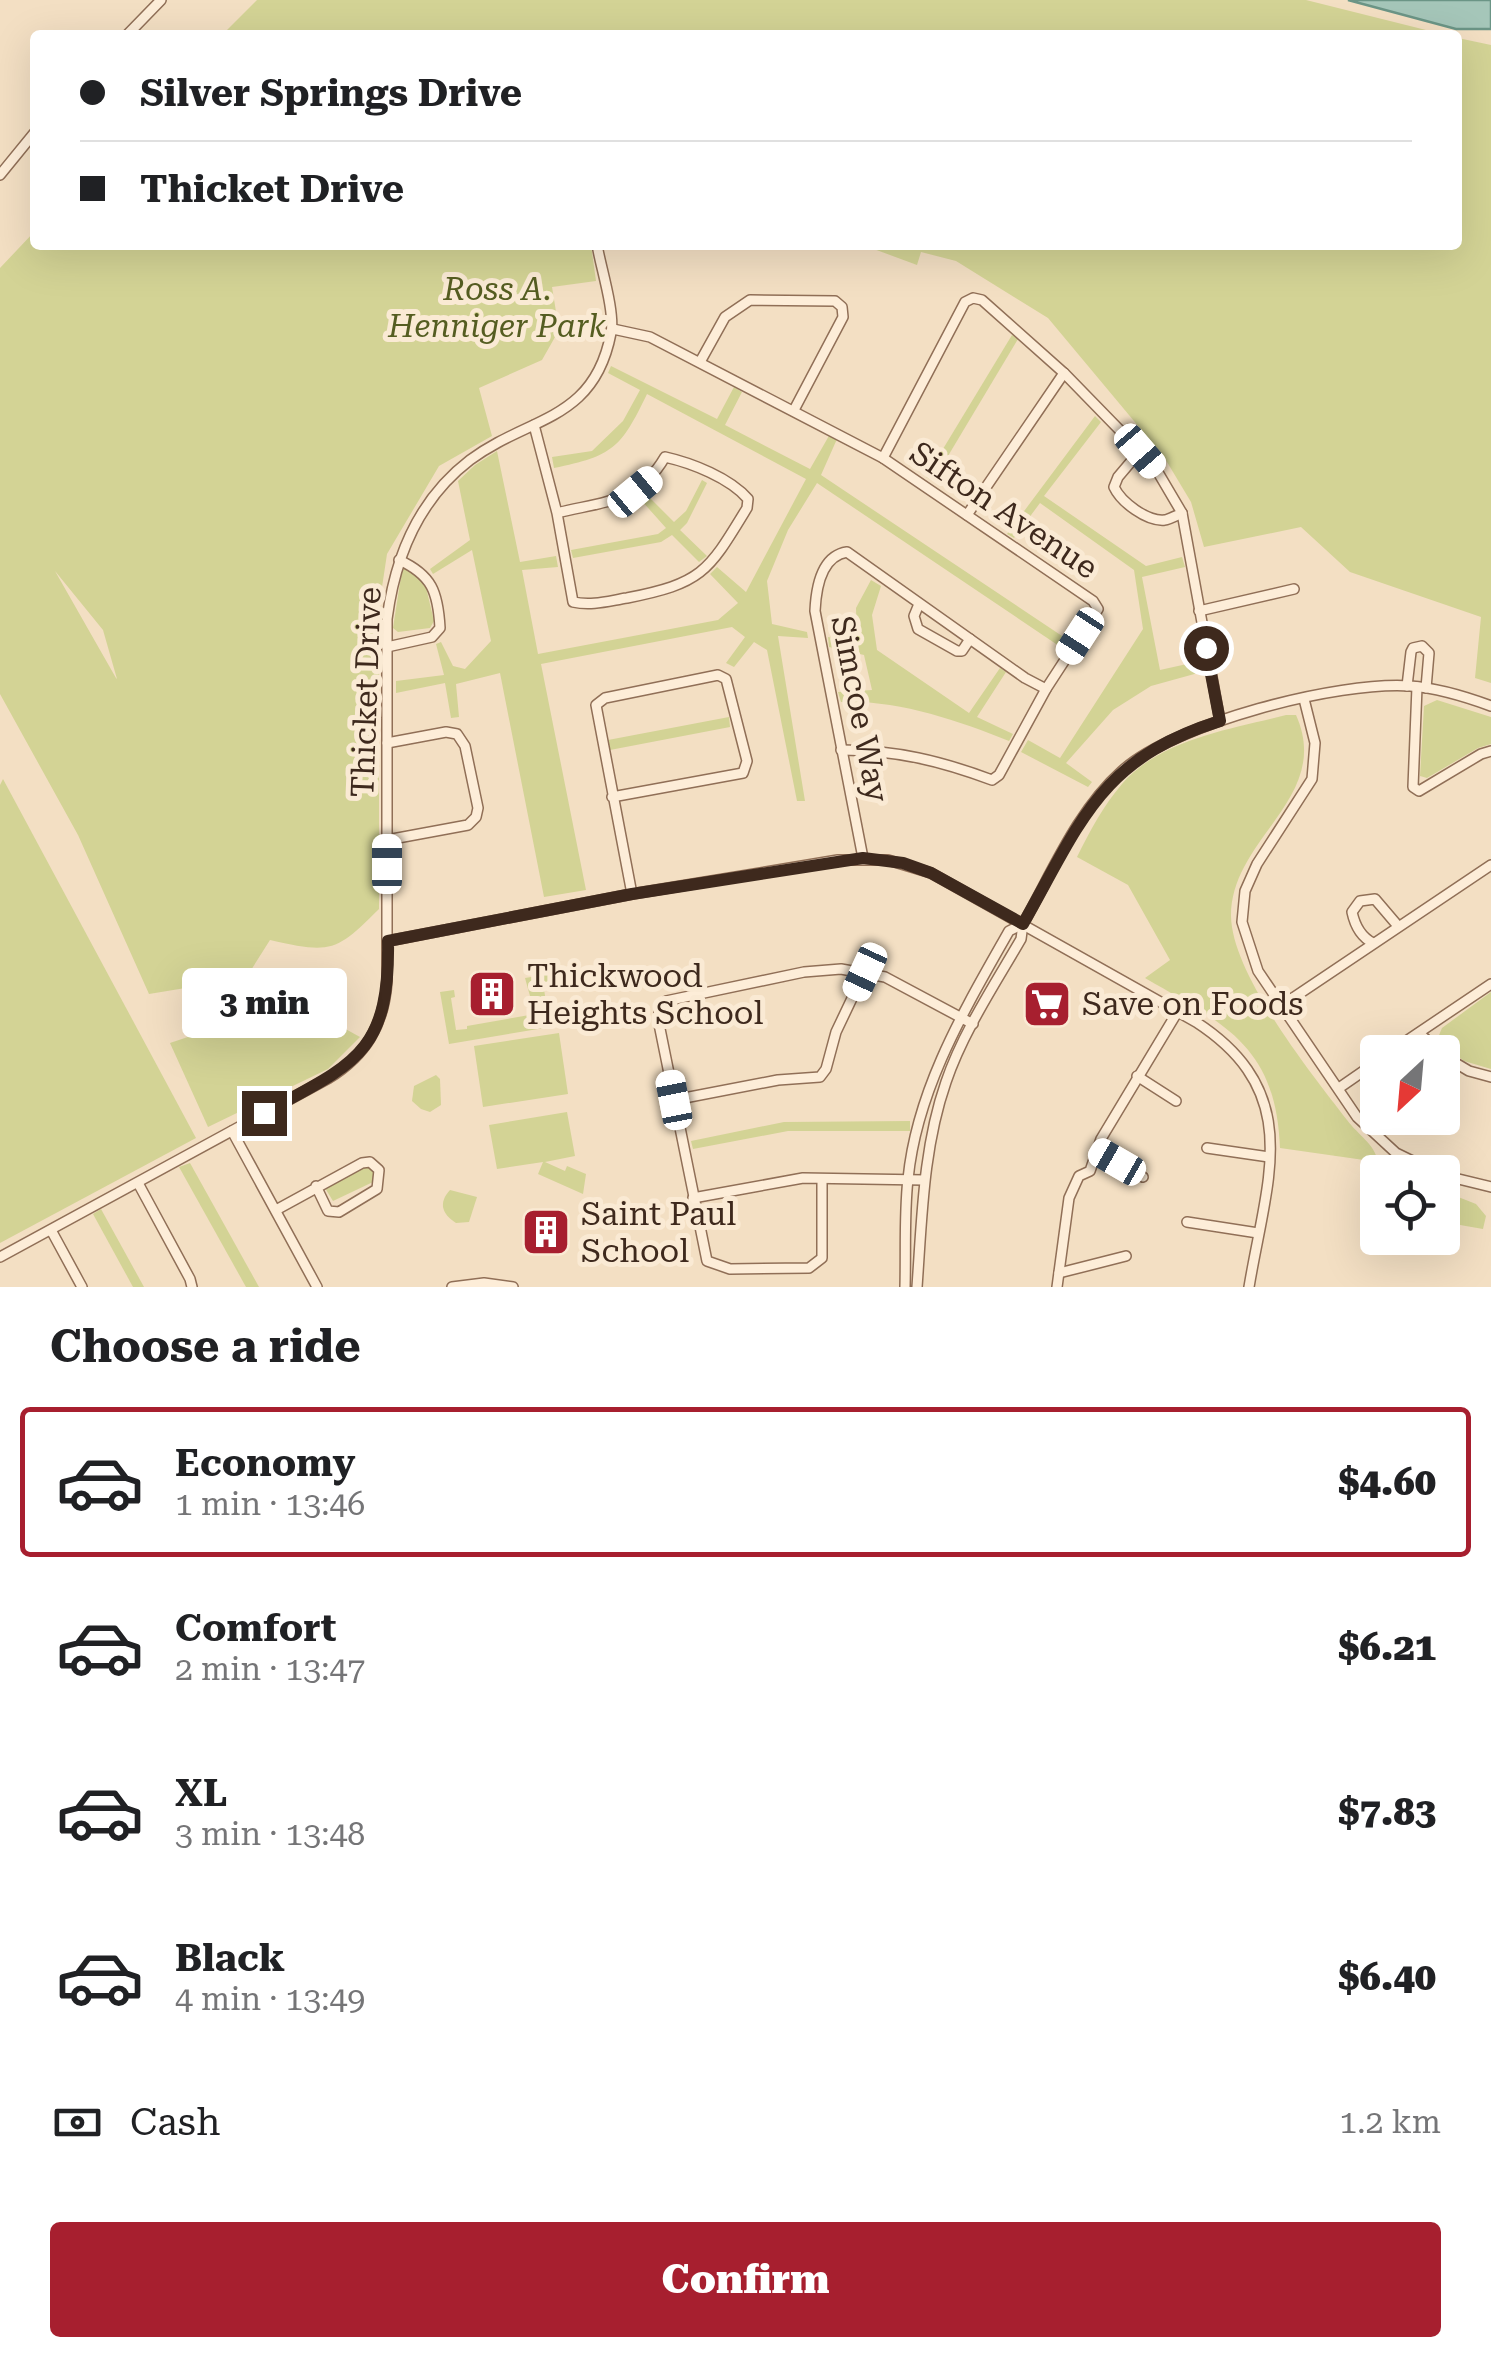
<!DOCTYPE html>
<meta charset="utf-8">
<style>
body{margin:0;font-family:"Roboto Serif",serif;background:#f2f2f2;color:#202124;height:100vh;display:flex;flex-direction:column;font-size:38px;white-space:nowrap}
*{box-sizing:border-box;margin:0}
p{font-size:32px;color:#757577}
.icon{flex:none;width:55px;height:55px;fill:none;stroke:currentColor;stroke-width:2;stroke-linecap:round;stroke-linejoin:round}
.map{position:relative;height:1287px;overflow:hidden}
.details{display:flex;flex-direction:column;background:#fff;flex:1}
.details>*{flex:none}
.top-card{position:absolute;left:30px;top:30px;width:1432px;height:220px;border-radius:10px;box-shadow:0 10px 40px #0002;display:grid;align-content:center;height:220px;padding:0 50px;background:#fff}
.needle{width:65px;rotate:206deg}
.tools{position:absolute;left:1360px;top:1035px;display:grid;gap:20px}
.tools a{display:grid;place-items:center;width:100px;height:100px;border-radius:10px;background:#fff;box-shadow:0 10px 40px #0002;font-size:50px}
.end{position:absolute;width:45px;height:45px;margin:-22px;border:12px solid #3e291d;background:#fff;box-shadow:0 0 0 5px #fff}
.from{border-radius:50%}
.bubble{position:absolute;height:70px;border-radius:10px;background:#fff;box-shadow:0 10px 40px #0002;font-size:32px;font-weight:800;line-height:70px;text-align:center}
.car{position:absolute;width:30px;height:60px;margin:-30px -15px;border-radius:12px;box-shadow:0 0 8px 2px #0007;background:linear-gradient(#fff 24%,#345 0 40%,#fff 0 76%,#345 0 86%,#fff 0)}
.top-card b{display:flex;align-items:center;gap:35px;height:95px;font-size:38px}
.top-card b+b{border-top:2px solid #e0e0e0}
.top-card i{width:25px;height:25px;background:#202124}
ul{padding:0;list-style:none}
li{display:flex;align-items:center;gap:30px;height:150px;margin:0 20px 15px;padding:0 30px;border:5px solid transparent;border-radius:10px}
li div{flex:1}
li b{display:block;font-size:38px}
li em{font-style:normal;font-weight:800}
li.on{border-color:#a71f2f}
li>.icon{width:90px;height:90px;stroke-width:1.5}
h2{padding:0 50px;font-size:45px;line-height:120px}
.pay{display:flex;align-items:center;gap:25px;height:110px;padding:0 50px;font-size:38px}
.pay p{margin-inline-start:auto}
.action{display:flex;gap:20px;margin-top:auto;padding:20px 50px}
.action a{flex:1;height:115px;border-radius:10px;background:#a71f2f;color:#fff;font-size:40px;font-weight:800;line-height:115px;text-align:center}
.map>svg:first-child{display:block}
.green{fill:#d3d395;fill-rule:evenodd}
.water{fill:#a5c6b9;stroke:#6b9586;stroke-width:2.5}
.lines{fill:none;stroke-linecap:round;stroke-linejoin:round}
.minor-casing{stroke:#906f57;stroke-width:12}
.minor{stroke:#fdedd8;stroke-width:9}
.route{stroke:#3e291d;stroke-width:12}
.labels{text-anchor:middle;stroke-width:10;stroke-linejoin:round;paint-order:stroke}
.park-label{font-size:32px;font-style:italic;fill:#555d21;stroke:#faead4}
.street-label{font-size:32px;fill:#3e291d;stroke:#faead4}
.poi-label{font-size:32px;fill:#3e291d;stroke:#faead4;text-anchor:start}
</style>
<div class="map">
<svg width="1491" height="1287" viewBox="0 0 1491 1287">
<rect width="100%" height="100%" fill="#f3dfc3"/>
<g class="green">
<polygon points="257,0 1306,0 1446,35 222,35"/>
<polygon points="1458,38 1491,45 1491,683 1475,678 1481,617 1350,572 1301,527 1204,547 1191,502 1164,457 1048,318 956,261 921,252 917,265 863,245 1458,245"/>
<path d="M35,231V245H591L596,281L552,287L559,330L542,360L479,388L492,436L439,466L387,554L379,607V909C336,952 331,954 270,940L246,978L149,994L78,835L0,694V268ZM55,571L103,630L117,679L116,678Z"/>
<polygon points="1012,335 1018,339 933,481 926,477"/>
<path d="M611,366L717,419L734,387L742,392L725,425L810,469L830,434L837,439L821,475L1068,640L1062,648L817,483L788,530L767,581L772,624L807,632L808,638L778,636L805,801H797L767,650L754,642L734,667L726,663L745,637L732,627L541,664L586,890L544,897L500,673L456,684L459,717L451,718L445,683L396,693V681L444,675L436,644L441,642L453,666L465,669L491,641L472,550L433,574L430,569L470,540L458,481L475,465L497,451L520,562L556,556L558,567L522,570L538,654L718,620L738,603L710,574L717,567L746,592L806,479L647,394C621,448 613,456 554,468L552,457L592,451L623,421L640,390L608,373Z"/>
<polygon points="1095,416 1101,422 1044,496 1146,566 1182,557 1185,567 1142,577 1160,670 1196,662 1198,673 1151,686 1113,710 1066,763 1092,782 1088,787 1021,752 1028,740 1060,758 1143,629 1134,570 1040,503 1014,538 1007,534"/>
<polygon points="702,480 707,483 687,523 680,530 707,556 699,562 672,535 661,542 573,558 571,550 658,534 666,528 641,500 648,496 674,522 686,511"/>
<polygon points="407,567 424,579 434,621 430,628 398,632 393,628 402,570"/>
<path d="M871,580L881,586L872,615L877,650L969,713L1000,668L1006,672L977,717L1013,734L1009,741C956,720 898,700 841,702L838,692L872,690L864,655L829,647L828,637L857,642L856,608Z"/>
<polygon points="1437,700 1491,717 1491,744 1478,748 1427,778 1420,776 1424,706"/>
<path d="M1286,715H1296C1333,798 1231,837 1231,916C1232,975 1311,1073 1347,1120C1358,1135 1375,1144 1378,1162L1280,1148C1276,1045 1224,1024 1145,978L1170,960L1128,885L1077,857C1090,831 1103,806 1122,784C1160,739 1232,729 1286,715Z"/>
<polygon points="729,717 730,727 610,750 608,740"/>
<polygon points="3,779 196,1138 0,1243 0,785"/>
<polygon points="550,974 552,981 543,983 550,1027 449,1044 440,992 454,990 455,997 451,998 456,1030 467,1029 467,1026 535,1014 525,978"/>
<polygon points="1491,992 1491,1069 1464,1061 1437,1040 1442,1028"/>
<polygon points="274,1008 313,1011 360,1037 328,1069 208,1127 170,1043"/>
<polygon points="559,1033 568,1094 483,1107 474,1046"/>
<polygon points="436,1075 440,1079 441,1105 430,1112 421,1109 412,1101 414,1086"/>
<polygon points="567,1112 575,1156 545,1162 565,1171 567,1166 586,1174 583,1194 538,1174 543,1162 497,1169 489,1125"/>
<polygon points="910,1121 910,1131 788,1131 693,1149 691,1141 784,1122"/>
<polygon points="190,1163 259,1287 246,1287 179,1167"/>
<polygon points="365,1164 373,1170 373,1182 333,1201 325,1188"/>
<path d="M450,1190L477,1197L469,1222L456,1223C442,1214 438,1203 450,1190Z"/>
<polygon points="1443,1191 1476,1204 1486,1216 1483,1229 1443,1222"/>
<polygon points="101,1209 144,1287 133,1287 93,1214"/>
</g>
<polygon class="water" points="1348,0 1491,0 1491,29 1456,29"/>
<g class="lines">
<g class="minor-casing">
<g id="minor">
<polyline points="127,35 161,0"/>
<polyline points="0,175 35,132"/>
<path d="M613,329L650,337L883,458L1093,601L1098,609L1046,689L999,775L992,780C941,761 896,750 841,750"/>
<polyline points="700,362 725,317 750,300 835,301 842,307 843,317 794,410"/>
<path d="M534,425L557,513L573,602C592,606 608,601 627,598C703,583 708,572 747,508L748,499C730,478 692,463 665,457C638,503 605,501 557,513"/>
<path d="M1140,451L1118,477L1114,487C1121,502 1147,522 1165,520C1167,520 1180,514 1182,513"/>
<polyline points="883,458 965,302 973,298 982,300 1064,373 1140,451 1159,474 1182,513 1220,721"/>
<polyline points="967,515 1064,373"/>
<polyline points="919,604 914,616 918,629 957,651 962,651 970,639"/>
<polyline points="1199,611 1294,589"/>
<path d="M387,647L432,637L440,628C438,592 432,575 399,560"/>
<polyline points="1407,686 1411,652 1413,648 1422,646 1429,653 1426,688"/>
<polyline points="1417,687 1413,787 1419,791 1481,754 1491,751"/>
<polyline points="1304,699 1315,743 1312,779 1257,864 1245,891 1242,922 1258,971 1357,1117 1396,1153 1435,1172"/>
<polyline points="612,797 743,773 747,761 726,679 718,675 605,698 596,705 632,894"/>
<polyline points="387,840 468,825 476,817 478,808 465,746 457,734 446,732 387,743"/>
<path d="M863,858L815,611C816,589 821,556 847,552L1025,678L1046,689"/>
<path d="M388,941L632,894L838,860H888L931,873L1196,1022C1305,1093 1267,1178 1249,1287"/>
<path d="M1373,943C1361,937 1355,926 1352,912L1360,901L1375,899L1398,926"/>
<polyline points="1281,1006 1491,865"/>
<polyline points="1419,1033 1440,1052"/>
<polyline points="1390,1052 1491,984"/>
<polyline points="1442,1055 1469,1071 1491,1077"/>
<polyline points="1137,1076 1176,1101"/>
<polyline points="1339,1088 1378,1061"/>
<polyline points="674,1100 778,1080 820,1077 826,1069 836,1032 865,971"/>
<polyline points="232,1131 317,1287"/>
<polyline points="1207,1148 1269,1157"/>
<polyline points="1099,1151 1143,1177"/>
<polyline points="1442,1175 1491,1187"/>
<polyline points="822,1179 822,1258 809,1268 730,1269 707,1261 659,1024 659,1012 666,1001 804,972 841,969 885,977 973,1024"/>
<polyline points="138,1183 190,1279 192,1287"/>
<polyline points="693,1198 803,1178 924,1180"/>
<polyline points="276,1210 362,1163 370,1162 379,1170 377,1189 339,1212 328,1211 316,1186"/>
<polyline points="1187,1222 1258,1233"/>
<polyline points="51,1230 82,1287"/>
<path d="M0,1257L329,1078C366,1055 384,1025 387,981V619C395,557 419,499 470,460C529,416 594,422 611,333C615,313 602,271 598,250"/>
<polyline points="1059,1273 1126,1256"/>
<polyline points="452,1287 484,1283 513,1287"/>
<path d="M905,1287C906,1251 904,1214 908,1179C917,1088 965,1009 1009,931L1023,924"/>
<path d="M917,1287C922,1218 923,1148 946,1082C963,1032 995,984 1021,939L1023,924C1052,873 1077,811 1122,771C1175,723 1338,681 1410,686C1438,688 1464,696 1491,706"/>
<polyline points="1057,1287 1069,1198 1079,1176 1090,1171 1101,1139 1178,1011"/>
</g>
</g>
<use href="#minor" class="minor"/>
</g>
<g class="lines">
<path class="route" d="M264,1113C354,1064 390,1054 388,941L632,894L863,858L903,863L931,873L1023,924C1081,822 1099,759 1220,721L1206,648"/>
</g>
<defs>
<g id="building-square" transform="scale(2.5)"><rect x="-9" y="-9" width="18" height="18" rx="4" fill="#a71f2f" stroke="#faead4"/><path d="M-4-6H4V6H1V3H-1V6H-4ZM-2.5-4.3h1.7v1.8h-1.7ZM.8-4.3h1.7v1.8H.8ZM-2.5-1h1.7V.8h-1.7ZM.8-1h1.7V.8H.8Z" fill="#fff"/></g>
<g id="supermarket-square" transform="scale(2.5)"><rect x="-9" y="-9" width="18" height="18" rx="4" fill="#a71f2f" stroke="#faead4"/><path d="M-6-5.5h2.5l.6 2H6L4.5 2H-2.5L-4.4-4H-6ZM-1.5 3.2a1.3 1.3 0 1 0 .1 0ZM3 3.2a1.3 1.3 0 1 0 .1 0Z" fill="#fff"/></g>
</defs>
<g fill-rule="evenodd">
<use href="#building-square" x="492" y="994"/>
<use href="#supermarket-square" x="1047" y="1004"/>
<use href="#building-square" x="546" y="1232"/>
</g>
<g class="labels">
<g class="park-label">
<text x="497" y="300">Ross A.<tspan x="497" dy="37">Henniger Park</tspan></text>
</g>
<g class="street-label">
<text transform="translate(1004 510) rotate(34)" y="11">Sifton Avenue</text>
<text transform="translate(366 692) rotate(-88)" y="11">Thicket Drive</text>
<text transform="translate(860 709) rotate(79)" y="11">Simcoe Way</text>
</g>
<g class="poi-label">
<text x="527" y="987">Thickwood<tspan x="527" dy="37">Heights School</tspan></text>
<text x="1082" y="1015">Save on Foods</text>
<text x="581" y="1225">Saint Paul<tspan x="581" dy="37">School</tspan></text>
</g>
</g>
</svg>
<div class="tools">
<a><svg class="needle" viewBox="-14 -14 28 28"><path d="M0-13l5 13h-10z" fill="#e53935"/><path d="M0 13l5-13h-10z" fill="#757577"/></svg></a>
<a><svg class="icon" aria-label="locate" viewBox="0 0 24 24"><circle cx="12" cy="12" r="6"/><path d="M12 2v4M12 18v4M2 12h4M18 12h4"/></svg></a>
</div>
<i class="end from" style="left:1206px;top:648px"></i>
<i class="end" style="left:264px;top:1113px"></i>
<div class="bubble" style="left:182px;top:968px;width:165px">3 min</div>
<i class="car" style="left:1140px;top:451px;rotate:139deg"></i>
<i class="car" style="left:635px;top:492px;rotate:50deg"></i>
<i class="car" style="left:1080px;top:636px;rotate:213deg"></i>
<i class="car" style="left:387px;top:864px;rotate:0deg"></i>
<i class="car" style="left:865px;top:972px;rotate:205deg"></i>
<i class="car" style="left:674px;top:1100px;rotate:349deg"></i>
<i class="car" style="left:1117px;top:1162px;rotate:300deg"></i>
<div class="top-card">
<b><i class="from"></i>Silver Springs Drive</b>
<b><i></i>Thicket Drive</b>
</div>
</div>
<section class="details">
<h2>Choose a ride</h2>
<ul>
<li class="on"><svg class="icon" aria-label="car" viewBox="0 0 24 24"><path d="M5 17H2v-5l4-1 3-4h7l3 4 3 1v5h-3M9 17h6M6 11h13"/><circle cx="7" cy="17" r="2"/><circle cx="17" cy="17" r="2"/></svg><div><b>Economy</b><p>1 min · 13:46</p></div><em>$4.60</em></li>
<li><svg class="icon" aria-label="car" viewBox="0 0 24 24"><path d="M5 17H2v-5l4-1 3-4h7l3 4 3 1v5h-3M9 17h6M6 11h13"/><circle cx="7" cy="17" r="2"/><circle cx="17" cy="17" r="2"/></svg><div><b>Comfort</b><p>2 min · 13:47</p></div><em>$6.21</em></li>
<li><svg class="icon" aria-label="car" viewBox="0 0 24 24"><path d="M5 17H2v-5l4-1 3-4h7l3 4 3 1v5h-3M9 17h6M6 11h13"/><circle cx="7" cy="17" r="2"/><circle cx="17" cy="17" r="2"/></svg><div><b>XL</b><p>3 min · 13:48</p></div><em>$7.83</em></li>
<li><svg class="icon" aria-label="car" viewBox="0 0 24 24"><path d="M5 17H2v-5l4-1 3-4h7l3 4 3 1v5h-3M9 17h6M6 11h13"/><circle cx="7" cy="17" r="2"/><circle cx="17" cy="17" r="2"/></svg><div><b>Black</b><p>4 min · 13:49</p></div><em>$6.40</em></li>
</ul>
<div class="pay"><svg class="icon" aria-label="cash" viewBox="0 0 24 24"><path d="M3 7h18v10H3z"/><circle cx="12" cy="12" r="2"/></svg>Cash<p>1.2 km</p></div>
<div class="action"><a>Confirm</a></div>
</section>
